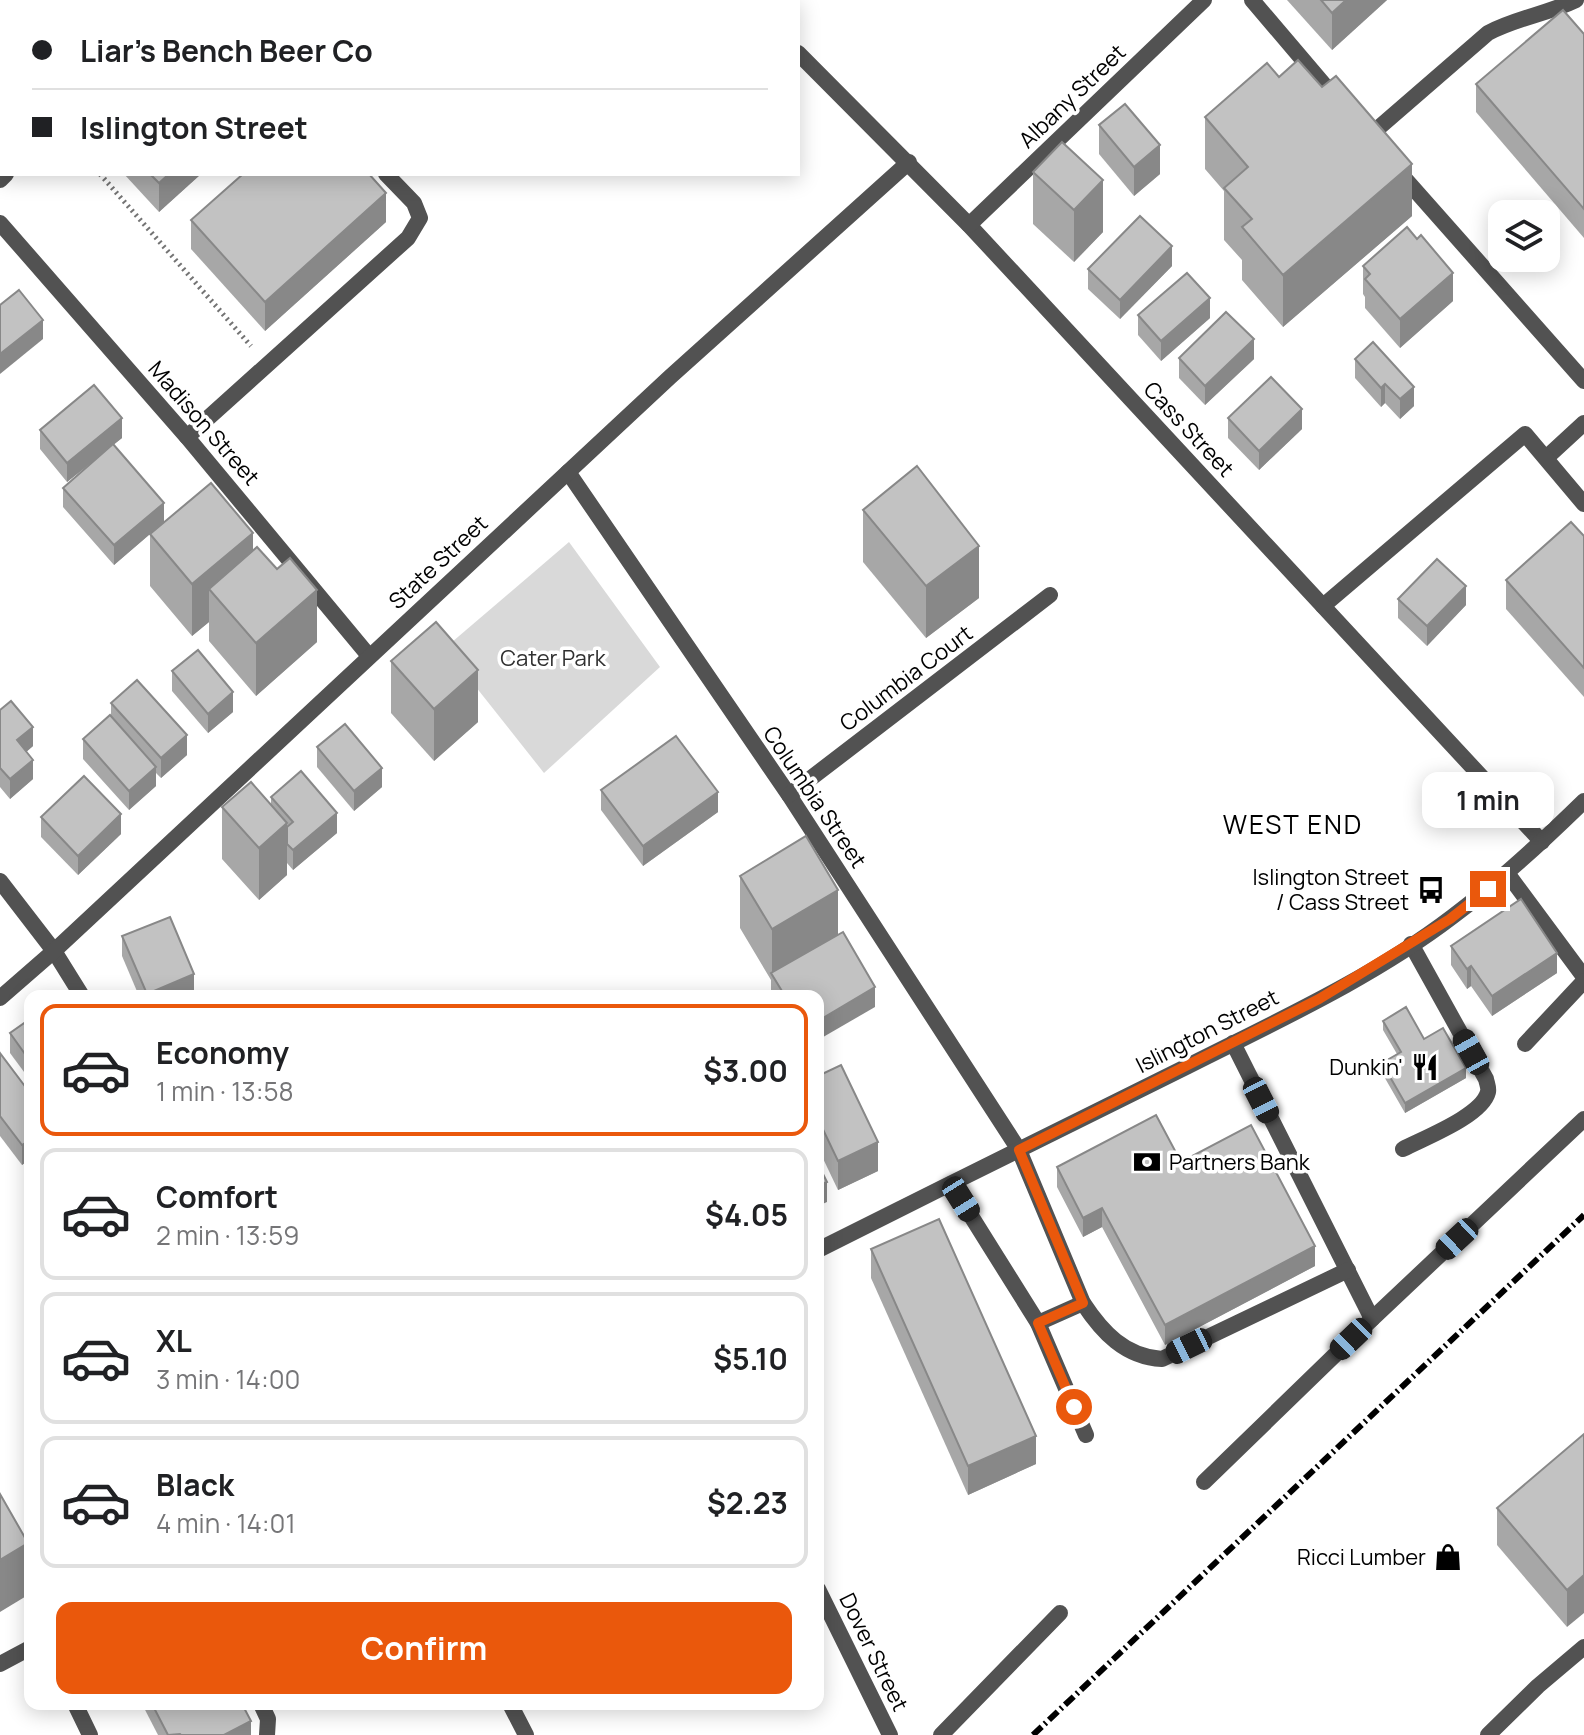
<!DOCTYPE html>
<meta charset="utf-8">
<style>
body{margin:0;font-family:Manrope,sans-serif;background:#f6f6f6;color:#202124;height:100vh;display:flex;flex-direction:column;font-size:30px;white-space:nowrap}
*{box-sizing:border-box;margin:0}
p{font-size:26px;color:#757577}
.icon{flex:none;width:44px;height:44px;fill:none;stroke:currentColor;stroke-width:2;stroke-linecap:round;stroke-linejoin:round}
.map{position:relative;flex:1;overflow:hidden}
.details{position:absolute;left:24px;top:990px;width:800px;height:720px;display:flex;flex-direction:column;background:#fff;border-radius:16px;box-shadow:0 4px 20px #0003}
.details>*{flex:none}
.guide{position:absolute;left:0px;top:0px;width:800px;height:176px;box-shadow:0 4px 20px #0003;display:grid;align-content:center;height:176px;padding:0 32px;background:#fff}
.controls{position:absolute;left:1488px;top:200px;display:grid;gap:16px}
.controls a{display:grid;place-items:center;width:72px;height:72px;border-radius:16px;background:#fff;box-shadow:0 4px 20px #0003;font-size:40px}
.end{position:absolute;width:36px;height:36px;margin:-18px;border:10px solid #ea580c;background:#fff;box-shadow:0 0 0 4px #fff}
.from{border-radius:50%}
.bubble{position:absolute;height:56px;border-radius:16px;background:#fff;box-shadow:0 4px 20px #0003;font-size:26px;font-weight:700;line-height:56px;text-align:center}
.car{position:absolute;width:24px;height:48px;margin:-24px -12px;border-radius:10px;box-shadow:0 0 6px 2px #0007;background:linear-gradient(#222 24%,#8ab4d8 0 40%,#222 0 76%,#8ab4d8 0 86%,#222 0)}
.guide b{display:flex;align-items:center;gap:28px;height:76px;font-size:30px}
.guide b+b{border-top:2px solid #e0e0e0}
.guide i{width:20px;height:20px;background:#202124}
ul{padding:14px 0 0;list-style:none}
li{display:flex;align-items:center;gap:24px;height:132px;margin:0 16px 12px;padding:0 16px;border:4px solid #e0e0e0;border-radius:16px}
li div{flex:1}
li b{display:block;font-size:30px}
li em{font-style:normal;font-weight:700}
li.selected{border-color:#ea580c}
li>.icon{width:72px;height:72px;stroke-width:1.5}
.action{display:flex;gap:16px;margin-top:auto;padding:16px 32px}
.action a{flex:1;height:92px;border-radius:16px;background:#ea580c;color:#fff;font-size:32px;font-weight:700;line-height:92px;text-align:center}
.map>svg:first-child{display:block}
.green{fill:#d9d9d9}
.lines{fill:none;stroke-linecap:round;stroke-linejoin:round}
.path{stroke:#747474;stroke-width:5;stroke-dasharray:2 4;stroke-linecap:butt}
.service{stroke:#525252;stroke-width:16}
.minor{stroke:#525252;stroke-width:16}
.tertiary{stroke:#525252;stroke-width:16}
.rail{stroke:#000;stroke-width:6;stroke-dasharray:12 4 2 4;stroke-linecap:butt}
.wall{fill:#a7a7a7}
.shaded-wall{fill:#888}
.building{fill:#c2c2c2;stroke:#888;stroke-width:2}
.route{stroke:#ea580c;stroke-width:10}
.labels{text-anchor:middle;stroke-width:7;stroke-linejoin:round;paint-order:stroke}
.street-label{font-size:22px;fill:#000;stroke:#fff}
.park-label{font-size:22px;fill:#303030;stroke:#fff}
.poi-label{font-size:22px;fill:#000;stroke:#fff;text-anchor:end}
.quarter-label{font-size:26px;letter-spacing:2px;fill:#000;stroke:#fff}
</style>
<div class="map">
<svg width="1584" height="1735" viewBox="0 0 1584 1735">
<rect width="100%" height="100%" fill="#fff"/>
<polygon class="green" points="569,542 660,667 544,773 445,648"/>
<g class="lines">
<polyline class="path" points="100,174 251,346"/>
<g class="service">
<polyline points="221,0 223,2"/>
<polyline points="19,2 21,0"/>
<polyline points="195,2 197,0"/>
<polyline points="0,18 2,17"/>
<path d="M1368,137L1488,33C1516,18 1547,14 1576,0"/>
<polyline points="0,180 6,174"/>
<polyline points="187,437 408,238 420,218 414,203 386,174"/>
<polyline points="1546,458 1584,423"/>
<polyline points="1323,606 1525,434 1584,504"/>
<polyline points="1507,873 1584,977"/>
<polyline points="1233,1043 1372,1319"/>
<polyline points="1525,1044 1584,981"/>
<path d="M1403,1149C1424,1138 1482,1116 1488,1092C1489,1088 1487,1084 1486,1079L1411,944"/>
<path d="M1019,1150L1083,1303C1102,1332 1125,1357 1162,1359L1348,1270"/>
<polyline points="951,1184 1038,1323 1086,1435"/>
<polyline points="1038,1323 1083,1303"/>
<polyline points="1204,1482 1372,1319 1584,1119"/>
<polyline points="75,1704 90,1735"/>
<polyline points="261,1704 268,1719 267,1735"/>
<polyline points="1488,1735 1538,1686 1584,1647"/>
</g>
<g class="minor">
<polyline points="744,0 746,2"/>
<polyline points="1252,0 1337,100"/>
<polyline points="798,53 969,225 1542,842"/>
<polyline points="1399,172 1584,381"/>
<polyline points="0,223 187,437 369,656"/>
<polyline points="969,225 1204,0"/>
<polyline points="568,472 789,795 1019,1150"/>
<polyline points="789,795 1050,595"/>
<polyline points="0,881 54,951 82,996"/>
<polyline points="0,998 54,951 670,377 909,162"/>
<polyline points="818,1589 890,1735"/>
<polyline points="510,1704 526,1735"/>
<polyline points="941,1735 1060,1613"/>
</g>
<g class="tertiary">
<path d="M818,1250C941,1188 1065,1127 1188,1066C1277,1021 1372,978 1452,917C1499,882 1542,842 1584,801"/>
<polyline points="0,1664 30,1648"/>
</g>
<polyline class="rail" points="1033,1735 1584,1215"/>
</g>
<g class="wall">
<polygon points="1287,0 1387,0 1332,50"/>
<polygon points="1584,34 1584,238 1476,112 1476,84"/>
<polygon points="1279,77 1412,216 1283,327 1242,280 1242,260 1224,240 1224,191 1205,169 1205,117"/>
<polygon points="1099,125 1160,174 1134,196 1099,154"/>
<polygon points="1033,172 1103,232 1074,262 1033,224"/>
<polygon points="124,174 201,174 159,212"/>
<polygon points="191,220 386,222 265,331 191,249"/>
<polygon points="1172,266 1120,319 1088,289 1088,269"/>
<polygon points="1363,266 1453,301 1400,348 1365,308 1365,297 1363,294"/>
<polygon points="1138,315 1210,318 1161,361 1138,335"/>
<polygon points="1179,358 1254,359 1205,405 1179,378"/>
<polygon points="1355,359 1414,406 1400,419 1385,403 1381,407 1355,378"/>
<polygon points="1228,418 1302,429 1259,470 1228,438"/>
<polygon points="40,430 122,438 113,445 164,522 253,550 317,642 256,696 209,641 209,622 192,636 150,586 150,534 114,565 63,507 63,488 96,459 67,482 40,449"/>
<polygon points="863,510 979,598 926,638 863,562"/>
<polygon points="1584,536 1584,697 1506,609 1506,580"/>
<polygon points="1398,599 1466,605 1427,646 1398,618"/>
<polygon points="391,661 478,722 434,761 391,713"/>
<polygon points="172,671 233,712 208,733 172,691"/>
<polygon points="111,703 187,755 161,778 156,773 156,786 129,810 83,759 83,739 111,716"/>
<polygon points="0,710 33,746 26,752 33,779 10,799 0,787"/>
<polygon points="317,747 382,787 354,811 317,767"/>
<polygon points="601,790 718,812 643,866 601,810"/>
<polygon points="271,797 337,833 293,870 287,863 287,875 259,900 222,859 222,807 271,805"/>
<polygon points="41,817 121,834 78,875 41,837"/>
<polygon points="740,876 838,934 875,1007 818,996 773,996 771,992 771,980 740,928"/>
<polygon points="122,936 194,993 187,996 139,996 122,956"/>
<polygon points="1451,946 1557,973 1492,1016 1471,986 1467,989 1451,965"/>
<polygon points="30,1019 30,1080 10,1053 10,1033"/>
<polygon points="1383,1021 1424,1039 1466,1078 1405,1113 1382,1073 1382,1063 1397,1054 1383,1030"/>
<polygon points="0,1053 30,1093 30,1159 22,1165 0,1136"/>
<polygon points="818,1076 878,1171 838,1190 818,1148"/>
<polygon points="1181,1162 1315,1266 1165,1345 1102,1227 1083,1237 1057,1187 1057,1167"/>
<polygon points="871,1249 1036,1464 968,1495 871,1278"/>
<polygon points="1584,1434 1567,1627 1497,1545 1497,1508"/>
<polygon points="142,1704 242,1704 251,1735 158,1735"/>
</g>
<g class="shaded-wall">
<polygon points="1346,0 1387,0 1332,50 1332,13"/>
<polygon points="1160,145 1160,174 1134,196 1134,167"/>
<polygon points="1412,164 1412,216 1283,327 1283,275"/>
<polygon points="169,174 201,174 159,212 159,183"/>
<polygon points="1103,180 1103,232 1074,262 1074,210"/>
<polygon points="386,193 386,222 265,331 265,302"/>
<polygon points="1172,246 1172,266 1120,319 1120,300"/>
<polygon points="1453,273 1453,301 1400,348 1400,319"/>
<polygon points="1210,298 1210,318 1161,361 1161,341"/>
<polygon points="43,320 43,339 0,374 0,354"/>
<polygon points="1254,339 1254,359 1205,405 1205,386"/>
<polygon points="1385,384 1385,403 1381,407 1381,388"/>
<polygon points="1414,387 1414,406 1400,419 1400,399"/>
<polygon points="1302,409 1302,429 1259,470 1259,451"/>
<polygon points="122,418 122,438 67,482 67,463"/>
<polygon points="164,503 164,522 114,565 114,545"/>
<polygon points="253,533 253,585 209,589 209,622 192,636 192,584"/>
<polygon points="979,546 979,598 926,638 926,586"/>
<polygon points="1466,586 1466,605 1427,646 1427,626"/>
<polygon points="317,590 317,642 256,696 256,643"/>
<polygon points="478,670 478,722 434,761 434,709"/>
<polygon points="233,692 233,712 208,733 208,714"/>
<polygon points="33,727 33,746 17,760 17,740"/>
<polygon points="187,735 187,755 161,778 161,758"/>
<polygon points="33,760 33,779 10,799 10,779"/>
<polygon points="156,767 156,786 129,810 129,791"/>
<polygon points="382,768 382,787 354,811 354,791"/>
<polygon points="718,792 718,812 643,866 643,846"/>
<polygon points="337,813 337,833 293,870 293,850"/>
<polygon points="121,814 121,834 78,875 78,856"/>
<polygon points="287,823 287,875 259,900 259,848"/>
<polygon points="838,890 838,942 772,975 772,929"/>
<polygon points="1557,953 1557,973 1492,1016 1492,996"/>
<polygon points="1471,966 1471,986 1467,989 1467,969"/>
<polygon points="194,974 194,993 187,996 147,996 147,994"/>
<polygon points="875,987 875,1007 818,1040 818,1021"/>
<polygon points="1466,1068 1466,1078 1405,1113 1405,1103"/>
<polygon points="30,1140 30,1159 22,1165 22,1145"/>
<polygon points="878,1142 878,1171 838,1190 838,1161"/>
<polygon points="827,1182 827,1202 818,1206 818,1186"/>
<polygon points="1102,1208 1102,1227 1083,1237 1083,1218"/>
<polygon points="1315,1246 1315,1266 1165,1345 1165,1325"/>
<polygon points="1036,1436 1036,1464 968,1495 968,1466"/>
<polygon points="28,1543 28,1595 0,1612 0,1560"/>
<polygon points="1584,1575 1584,1613 1567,1627 1567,1590"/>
<polygon points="251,1721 251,1735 224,1735"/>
</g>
<g class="building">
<polygon points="198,0 213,0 215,2 196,2"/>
<polygon points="1321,0 1346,0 1332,13"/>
<polygon points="1563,10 1584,34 1584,209 1476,84"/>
<polygon points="1298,60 1322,87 1336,76 1412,164 1283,275 1242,227 1252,219 1224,188 1248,167 1205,117 1267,63 1279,77"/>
<polygon points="1125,104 1160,145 1134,167 1099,125"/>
<polygon points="1062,142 1103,180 1074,210 1033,172"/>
<polygon points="150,174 169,174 159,183"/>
<polygon points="243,174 369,174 386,193 265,302 191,220"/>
<polygon points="1140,216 1172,246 1120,300 1088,269"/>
<polygon points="1407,227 1417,239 1421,235 1453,273 1400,319 1365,279 1370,274 1363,266"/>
<polygon points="1187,273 1210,298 1161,341 1138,315"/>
<polygon points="19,290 43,320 0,354 0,305"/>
<polygon points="1226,312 1254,339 1205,386 1179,358"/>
<polygon points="1373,342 1414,387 1400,399 1385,384 1381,388 1355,359"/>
<polygon points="1271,377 1302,409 1259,451 1228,418"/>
<polygon points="94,385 122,418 67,463 40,430"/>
<polygon points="113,444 164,503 114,545 63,488"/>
<polygon points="917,466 979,546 926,586 863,510"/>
<polygon points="211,483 253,533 192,584 150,534"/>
<polygon points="1571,522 1584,536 1584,668 1506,580"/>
<polygon points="257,547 277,569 290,558 317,590 256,643 209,589"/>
<polygon points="1437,559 1466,586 1427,626 1398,599"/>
<polygon points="436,622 478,670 434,709 391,661"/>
<polygon points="198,650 233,692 208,714 172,671"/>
<polygon points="137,680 187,735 161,758 111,703"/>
<polygon points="11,701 33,727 17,740 33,760 10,779 0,768 0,710"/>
<polygon points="110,715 156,767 129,791 83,739"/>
<polygon points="345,724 382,768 354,791 317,747"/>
<polygon points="676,736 718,792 643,846 601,790"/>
<polygon points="301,771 337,813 293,850 287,844 287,827 293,822 271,797"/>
<polygon points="84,776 121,814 78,856 41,817"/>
<polygon points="251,782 287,823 259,848 222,807"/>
<polygon points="806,836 838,890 772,929 740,876"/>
<polygon points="1521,899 1557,953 1492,996 1471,966 1467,969 1451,946"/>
<polygon points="170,917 194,974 147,994 122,936"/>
<polygon points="843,932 875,987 818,1021 818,996 785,996 771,973"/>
<polygon points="1406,1007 1424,1039 1443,1028 1466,1068 1405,1103 1382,1063 1401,1052 1383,1021"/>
<polygon points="30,1019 30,1061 10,1033"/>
<polygon points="0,1053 30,1093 30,1140 22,1145 0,1116"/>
<polygon points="841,1065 878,1142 838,1161 818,1119 818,1076"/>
<polygon points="1156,1115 1181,1162 1251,1125 1315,1246 1165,1325 1102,1208 1083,1218 1057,1167"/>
<polygon points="818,1164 827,1182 818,1186"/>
<polygon points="939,1219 1036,1436 968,1466 871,1249"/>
<polygon points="1584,1434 1584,1575 1567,1590 1497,1508"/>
<polygon points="0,1494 28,1543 0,1560"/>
<polygon points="152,1704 242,1704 251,1721 224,1735 181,1735 180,1734 168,1735"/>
</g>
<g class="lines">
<polyline class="route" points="1074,1407 1038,1323 1083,1303 1019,1150 1319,999 1450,919 1488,889"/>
</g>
<defs>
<g id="bus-bare" transform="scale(2.16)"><path d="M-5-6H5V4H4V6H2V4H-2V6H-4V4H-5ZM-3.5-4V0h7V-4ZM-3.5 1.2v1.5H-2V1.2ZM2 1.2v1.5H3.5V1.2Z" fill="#000" stroke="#fff" stroke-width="2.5" paint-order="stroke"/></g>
<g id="restaurant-bare" transform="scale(2.16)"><path d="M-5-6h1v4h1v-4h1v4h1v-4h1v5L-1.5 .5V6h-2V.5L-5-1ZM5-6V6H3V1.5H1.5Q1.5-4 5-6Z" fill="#000" stroke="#fff" stroke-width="2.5" paint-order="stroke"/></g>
<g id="bank-bare" transform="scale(2.16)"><path d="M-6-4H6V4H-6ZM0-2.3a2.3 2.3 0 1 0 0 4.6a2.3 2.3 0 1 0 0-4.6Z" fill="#000" stroke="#fff" stroke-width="2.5" paint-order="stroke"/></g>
<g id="shop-bare" transform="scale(2.16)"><path d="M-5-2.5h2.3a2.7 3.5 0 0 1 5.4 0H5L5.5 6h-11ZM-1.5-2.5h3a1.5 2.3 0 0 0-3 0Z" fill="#000" stroke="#fff" stroke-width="2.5" paint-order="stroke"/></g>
</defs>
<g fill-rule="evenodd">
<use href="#bus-bare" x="1431" y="890"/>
<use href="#restaurant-bare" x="1425" y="1067"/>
<use href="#bank-bare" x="1147" y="1162"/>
<use href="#shop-bare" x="1448" y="1557"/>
</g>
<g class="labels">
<g class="street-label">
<text transform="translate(1072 96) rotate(-44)" y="8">Albany Street</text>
<text transform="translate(204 423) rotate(49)" y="8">Madison Street</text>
<text transform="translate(1189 429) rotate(47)" y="8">Cass Street</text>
<text transform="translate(438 562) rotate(-43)" y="8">State Street</text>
<text transform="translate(906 678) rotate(-37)" y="8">Columbia Court</text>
<text transform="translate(815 797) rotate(56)" y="8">Columbia Street</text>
<text transform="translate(1207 1031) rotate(-27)" y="8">Islington Street</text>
<text transform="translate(874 1652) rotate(64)" y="8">Dover Street</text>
</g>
<g class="park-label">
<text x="553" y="666">Cater Park</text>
</g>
<g class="poi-label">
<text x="1409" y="885">Islington Street<tspan x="1409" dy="25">/ Cass Street</tspan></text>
<text x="1403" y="1075">Dunkin'</text>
<text x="1169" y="1170" text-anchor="start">Partners Bank</text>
<text x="1426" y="1565">Ricci Lumber</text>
</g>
<g class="quarter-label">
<text x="1293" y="834">WEST END</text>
</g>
</g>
</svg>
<div class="controls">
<a><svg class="icon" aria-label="layers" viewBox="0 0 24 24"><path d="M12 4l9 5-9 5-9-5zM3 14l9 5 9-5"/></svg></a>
</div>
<i class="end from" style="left:1074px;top:1407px"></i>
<i class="end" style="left:1488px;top:889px"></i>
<div class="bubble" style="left:1422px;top:772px;width:132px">1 min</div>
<i class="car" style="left:1471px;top:1052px;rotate:331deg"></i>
<i class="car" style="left:1261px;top:1100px;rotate:153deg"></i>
<i class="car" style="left:961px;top:1199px;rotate:148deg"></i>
<i class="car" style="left:1457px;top:1239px;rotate:227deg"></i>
<i class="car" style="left:1351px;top:1339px;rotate:226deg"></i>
<i class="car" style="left:1189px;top:1346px;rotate:244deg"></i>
<div class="guide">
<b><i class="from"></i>Liar's Bench Beer Co</b>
<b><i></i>Islington Street</b>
</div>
<section class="details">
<ul>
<li class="selected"><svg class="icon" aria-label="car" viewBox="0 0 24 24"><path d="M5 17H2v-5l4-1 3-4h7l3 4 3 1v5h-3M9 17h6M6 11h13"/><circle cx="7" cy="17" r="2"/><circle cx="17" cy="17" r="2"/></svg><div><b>Economy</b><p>1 min · 13:58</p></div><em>$3.00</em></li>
<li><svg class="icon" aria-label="car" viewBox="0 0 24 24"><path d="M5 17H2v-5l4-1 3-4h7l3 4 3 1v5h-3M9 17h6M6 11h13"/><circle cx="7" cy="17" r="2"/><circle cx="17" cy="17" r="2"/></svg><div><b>Comfort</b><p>2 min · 13:59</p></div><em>$4.05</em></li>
<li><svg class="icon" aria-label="car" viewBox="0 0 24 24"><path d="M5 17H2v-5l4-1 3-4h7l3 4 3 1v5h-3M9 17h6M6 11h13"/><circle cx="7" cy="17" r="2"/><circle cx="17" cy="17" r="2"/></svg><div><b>XL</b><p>3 min · 14:00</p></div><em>$5.10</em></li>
<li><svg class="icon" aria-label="car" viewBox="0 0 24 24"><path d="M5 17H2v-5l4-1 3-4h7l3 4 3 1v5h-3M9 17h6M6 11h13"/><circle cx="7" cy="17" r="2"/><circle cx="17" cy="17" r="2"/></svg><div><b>Black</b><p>4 min · 14:01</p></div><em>$2.23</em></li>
</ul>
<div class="action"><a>Confirm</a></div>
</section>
</div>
